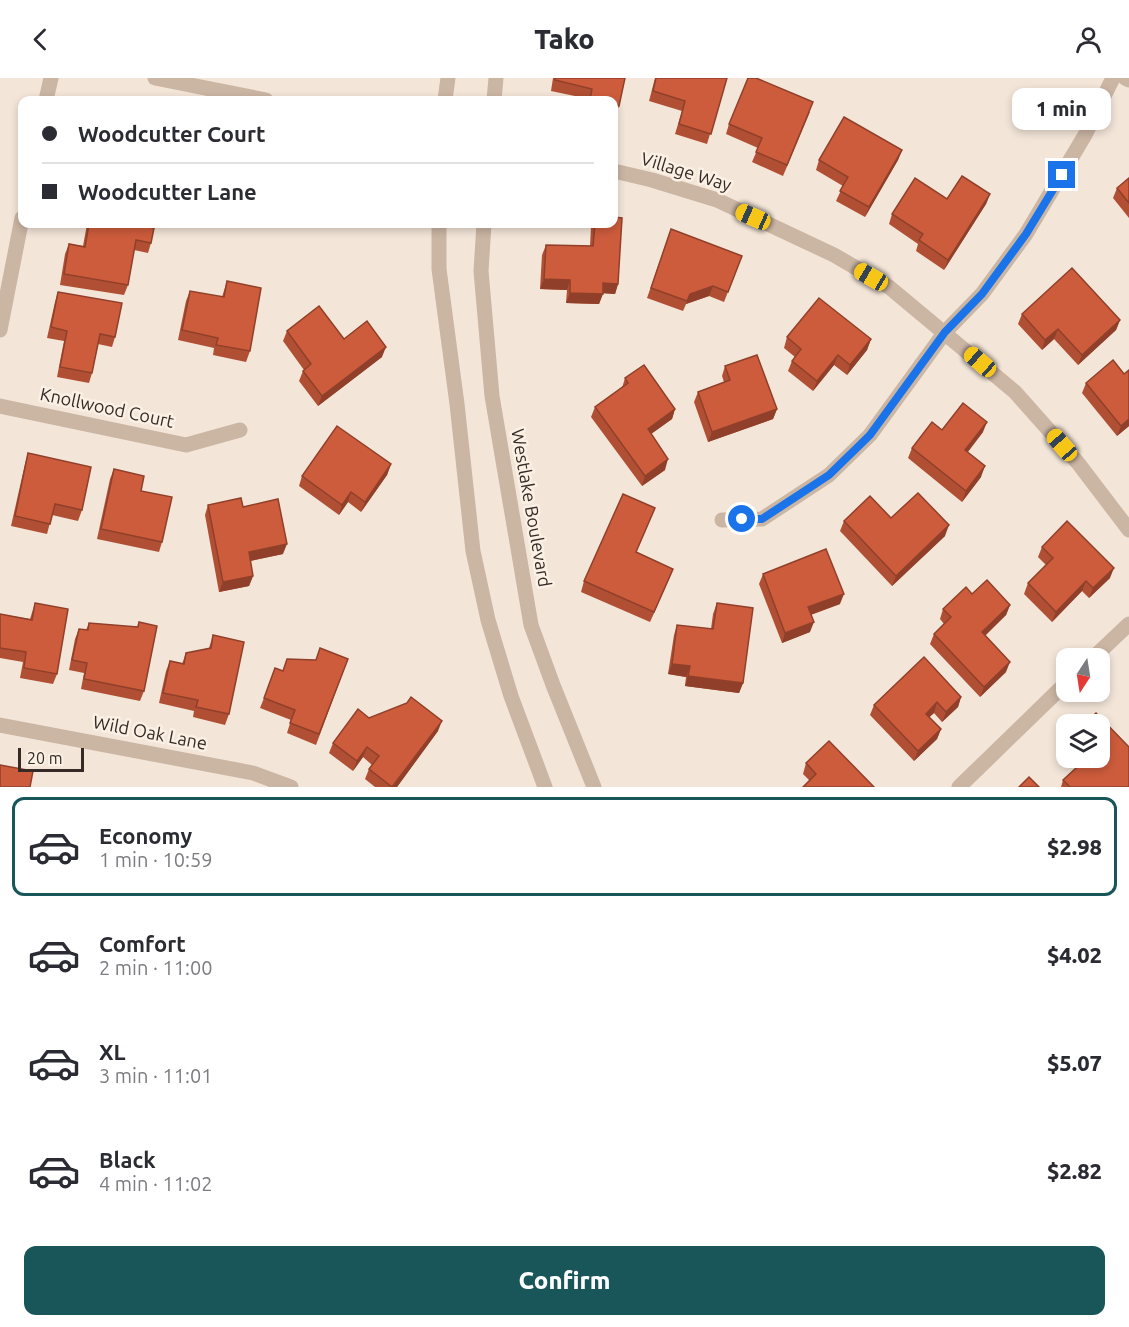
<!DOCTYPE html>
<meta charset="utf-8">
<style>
body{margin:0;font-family:Ubuntu,sans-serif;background:#f2f2f3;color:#2b2b33;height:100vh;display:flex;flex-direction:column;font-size:22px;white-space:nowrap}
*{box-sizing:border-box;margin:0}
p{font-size:20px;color:#7c7c81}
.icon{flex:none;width:33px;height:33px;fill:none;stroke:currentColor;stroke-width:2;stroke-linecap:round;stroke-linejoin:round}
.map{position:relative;height:709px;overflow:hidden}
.details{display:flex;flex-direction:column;background:#fff;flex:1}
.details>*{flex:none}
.guide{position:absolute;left:18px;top:18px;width:600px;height:132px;border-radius:12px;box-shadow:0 3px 9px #0003;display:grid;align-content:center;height:132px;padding:0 24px;background:#fff}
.needle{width:39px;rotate:192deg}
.tools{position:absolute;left:1056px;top:570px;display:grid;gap:12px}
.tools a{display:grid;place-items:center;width:54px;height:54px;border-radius:12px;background:#fff;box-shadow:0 3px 9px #0003;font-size:30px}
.scale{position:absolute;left:18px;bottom:15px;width:66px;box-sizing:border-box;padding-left:6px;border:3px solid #362a26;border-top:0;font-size:16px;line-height:21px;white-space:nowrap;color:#362a26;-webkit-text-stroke:4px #faf0e4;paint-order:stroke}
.end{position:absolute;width:27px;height:27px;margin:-14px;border:8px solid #1a73e8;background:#fff;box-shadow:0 0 0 3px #fff}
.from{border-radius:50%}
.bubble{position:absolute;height:42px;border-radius:12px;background:#fff;box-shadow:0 3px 9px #0003;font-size:20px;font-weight:800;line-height:42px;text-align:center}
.car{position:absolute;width:18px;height:36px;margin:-18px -9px;border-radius:8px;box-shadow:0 0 4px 2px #0007;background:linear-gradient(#f5c518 24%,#345 0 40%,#f5c518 0 76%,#345 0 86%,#f5c518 0)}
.guide b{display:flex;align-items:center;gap:21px;height:57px;font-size:22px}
.guide b+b{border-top:2px solid #e1e1e2}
.guide i{width:15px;height:15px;background:#2b2b33}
ul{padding:10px 0 0;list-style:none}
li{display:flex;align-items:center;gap:18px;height:99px;margin:0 12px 9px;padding:0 12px;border:3px solid transparent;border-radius:12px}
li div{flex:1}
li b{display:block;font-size:22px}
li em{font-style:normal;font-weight:800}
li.current{border-color:#195659}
li>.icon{width:54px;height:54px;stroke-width:1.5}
.button{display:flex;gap:12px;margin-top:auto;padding:12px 24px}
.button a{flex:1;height:69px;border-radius:12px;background:#195659;color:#fff;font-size:24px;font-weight:800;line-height:69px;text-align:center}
header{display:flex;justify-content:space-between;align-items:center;height:78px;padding:0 24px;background:#fff;font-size:27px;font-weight:800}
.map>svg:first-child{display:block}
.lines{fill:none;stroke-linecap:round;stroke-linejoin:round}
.minor{stroke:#cbb5a3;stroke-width:15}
.tertiary{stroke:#cbb5a3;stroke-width:15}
.wall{fill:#b04f34}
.shaded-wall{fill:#90402a}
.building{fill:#cd5c3c;stroke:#90402a;stroke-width:1.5}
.route{stroke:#1a73e8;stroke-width:8}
.labels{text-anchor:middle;stroke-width:5;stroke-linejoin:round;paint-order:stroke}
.street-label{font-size:18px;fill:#362a26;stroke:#faf0e4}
</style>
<header><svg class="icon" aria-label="back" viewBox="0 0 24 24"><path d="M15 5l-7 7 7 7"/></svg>Tako<svg class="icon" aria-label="person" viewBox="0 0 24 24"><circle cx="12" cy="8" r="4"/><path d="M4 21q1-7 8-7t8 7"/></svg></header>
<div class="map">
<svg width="1129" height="709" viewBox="0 0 1129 709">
<rect width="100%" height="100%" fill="#f3e5d8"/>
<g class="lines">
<g class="minor">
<polyline points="155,0 266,22"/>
<polyline points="1125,0 1129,2"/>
<polyline points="46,22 51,0"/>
<polyline points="614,93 652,102 717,122 834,177 889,209 1015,314 1078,385 1129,452"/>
<polyline points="0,252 22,140"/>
<polyline points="0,328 186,367 240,352"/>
<polyline points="722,442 762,441 829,397 870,357 945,254 982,216 1026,156 1085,57 1113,0"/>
<polyline points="1093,580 1129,546"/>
<polyline points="0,647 253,695 291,709"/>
<polyline points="959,709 1066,605"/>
</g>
<g class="tertiary">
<polyline points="445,22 448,0"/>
<polyline points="494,22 496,0"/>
<polyline points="439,146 439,191 457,326 473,473 488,542 511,618 545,709"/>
<polyline points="484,146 481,193 492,318 531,547 553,607 594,709"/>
</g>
</g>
<g class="wall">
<polygon points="553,0 625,0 619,28 615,38 614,38 614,22 588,22 589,21 551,13"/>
<polygon points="655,0 727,0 707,66 675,56 682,33 649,23"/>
<polygon points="810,34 783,98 752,84 758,70 726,56 729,46"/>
<polygon points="902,72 898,82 865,139 836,123 843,108 816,92 819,82"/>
<polygon points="1129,100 1129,140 1113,120 1117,110"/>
<polygon points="990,116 986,126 944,192 916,173 918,166 889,146 892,136 947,121"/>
<polygon points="87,146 130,146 151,165 148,175 134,172 128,207 124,217 60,207 65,176 69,166 83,168"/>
<polygon points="237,146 264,146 262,150"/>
<polygon points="311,146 334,146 333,150"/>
<polygon points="593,146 614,146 618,206 615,216 603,215 599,226 566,225 567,212 540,211 542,177 546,167 590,168 591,149"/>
<polygon points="671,151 742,178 724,224 709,218 686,226 683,233 647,220"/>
<polygon points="227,203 250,273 246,284 213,277 214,270 178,262 186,223 190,213 222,219"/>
<polygon points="58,214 115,259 112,269 98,266 92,295 89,305 57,299 64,263 47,260 55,224"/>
<polygon points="1022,236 1120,242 1116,252 1078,287 1054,261 1042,272 1018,246"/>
<polygon points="287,253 344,261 382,279 318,328 299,303 303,293 304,292 283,263"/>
<polygon points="787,259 871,261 867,272 847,297 834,287 813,313 788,293 792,283 795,279 784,270"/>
<polygon points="725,288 777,331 773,341 708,364 694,324 698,314 724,304 722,298"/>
<polygon points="1124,296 1129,348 1117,358 1082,315 1086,305"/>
<polygon points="625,300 675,331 672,341 651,356 665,392 642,408 591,339 595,329 622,310"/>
<polygon points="942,352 983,354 968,374 981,399 962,424 908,380 912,370"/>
<polygon points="28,375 82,432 78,443 52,437 47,456 11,448 25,386"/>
<polygon points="391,386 387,397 361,434 348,424 339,437 299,408 302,398"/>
<polygon points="114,391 141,413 162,464 159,474 97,461 110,401"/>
<polygon points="208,427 243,429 283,476 250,483 253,498 249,508 219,514 205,437"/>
<polygon points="655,430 636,474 673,491 650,544 581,514 584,503"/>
<polygon points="891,440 945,458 892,508 840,453 844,443"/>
<polygon points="1042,469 1110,500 1089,520 1082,513 1052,544 1024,516 1028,505 1046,487 1038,479"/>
<polygon points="763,496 840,526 811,537 810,554 782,565 759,506"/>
<polygon points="972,516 1010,527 1006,537 985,558 1006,594 980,619 930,566 934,556 944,546 940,541 943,531"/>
<polygon points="35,525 57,596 53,606 20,600 23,584 0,580 0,536 30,541"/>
<polygon points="717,525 743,605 739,615 685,608 686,599 668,596 674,557 677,547 711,551 713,536"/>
<polygon points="139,544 144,613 140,623 81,611 84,595 69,592 75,561 79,551 86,552 89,545 137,549"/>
<polygon points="213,557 229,636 225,647 193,639 194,633 159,625 166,593 170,583 182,586 186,575 209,570"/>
<polygon points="348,581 316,667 287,655 291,642 260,630 264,620 316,582"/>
<polygon points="961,619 958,629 942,644 934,635 929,639 941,651 937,661 914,683 870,637 874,627"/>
<polygon points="369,640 438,653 397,709 375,709 365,701 369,691 372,687 363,679 353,693 329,675 333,665"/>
<polygon points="1081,680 1100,680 1129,709 1061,709 1063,702 1084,682"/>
<polygon points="806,685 874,709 809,702 803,696"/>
</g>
<g class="shaded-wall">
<polygon points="902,72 898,82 865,139 869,129"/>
<polygon points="990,116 986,126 944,192 948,182"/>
<polygon points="544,201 570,202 567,212 540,211"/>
<polygon points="603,205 618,206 615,216 599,215"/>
<polygon points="713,208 709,218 686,226 683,233 690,216"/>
<polygon points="570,215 603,216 599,226 566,225"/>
<polygon points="1120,242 1116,252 1078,287 1082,277"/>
<polygon points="1058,251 1054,261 1042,272 1045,262"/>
<polygon points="871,261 867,272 847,297 850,287"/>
<polygon points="386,269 382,279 318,328 322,318"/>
<polygon points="838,277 834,287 813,313 817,303"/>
<polygon points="675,331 672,341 644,361 648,351"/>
<polygon points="777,331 773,341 708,364 712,354"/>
<polygon points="1129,341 1129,348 1117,358 1121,348"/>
<polygon points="987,344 983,354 961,382 965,372"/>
<polygon points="668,381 665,392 642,408 645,398"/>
<polygon points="391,386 387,397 361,434 365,424"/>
<polygon points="985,388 981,399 962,424 966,413"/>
<polygon points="351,414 348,424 339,437 342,427"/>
<polygon points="949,447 945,458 892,508 896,498"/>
<polygon points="287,466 283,476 245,484 249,474"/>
<polygon points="1114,490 1110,500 1089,520 1093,510"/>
<polygon points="673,491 669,501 650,544 654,534"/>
<polygon points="253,498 249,508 219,514 223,504"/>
<polygon points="1086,503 1082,513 1052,544 1056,534"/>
<polygon points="844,516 840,526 804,539 808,529"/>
<polygon points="1010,527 1006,537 978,564 982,554"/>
<polygon points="814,544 810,554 782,565 785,555"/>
<polygon points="1010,584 1006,594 980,619 984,609"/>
<polygon points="672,586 690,588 686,599 668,596"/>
<polygon points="688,598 743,605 739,615 685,608"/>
<polygon points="961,619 958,629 942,644 946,634"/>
<polygon points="937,624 934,635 922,646 926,636"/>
<polygon points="442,643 438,653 397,709 393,709"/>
<polygon points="941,651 937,661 914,683 918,673"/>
<polygon points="367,669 363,679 353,693 357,683"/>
</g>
<g class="building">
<polygon points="555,0 625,0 619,28 614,26 614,22 596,22 590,21 592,11 555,2"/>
<polygon points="656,0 727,0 711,56 679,46 685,23 653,13"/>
<polygon points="748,0 756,0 813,24 787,87 756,74 762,60 729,46"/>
<polygon points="844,39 902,72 869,129 840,113 848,99 819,82"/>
<polygon points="962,98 990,116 948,182 919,162 923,156 892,136 915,100 947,121"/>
<polygon points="1129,100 1129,125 1117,110"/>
<polygon points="614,139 622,140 618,206 603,205 603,216 570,215 570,202 544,201 546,167 593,168 595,146 614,146"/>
<polygon points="89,146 130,146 154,150 151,165 136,162 128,207 64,196 69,166 85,169"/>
<polygon points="671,151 742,178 728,214 713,208 690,216 687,223 651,210"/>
<polygon points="1072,190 1120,242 1082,277 1058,251 1045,262 1022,236"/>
<polygon points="227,203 261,210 250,273 216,267 218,260 182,252 190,213 224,219"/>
<polygon points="58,214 122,225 115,259 100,256 92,295 60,289 67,253 51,249"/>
<polygon points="819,220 871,261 850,287 838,277 817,303 792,283 801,271 787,259"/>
<polygon points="319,228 344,261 367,243 386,269 322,318 303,293 311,286 287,253"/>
<polygon points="757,277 777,331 712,354 698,314 730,302 725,288"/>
<polygon points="1113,282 1124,296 1129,292 1129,341 1121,348 1086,305"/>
<polygon points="644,287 675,331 648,351 668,381 645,398 595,329 628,305 625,300"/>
<polygon points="963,325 987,344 965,372 985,388 966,413 912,370 932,344 942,352"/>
<polygon points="337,348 391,386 365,424 351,414 342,427 302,398"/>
<polygon points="28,375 91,389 82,432 55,426 50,446 15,438"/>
<polygon points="114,391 144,398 141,413 172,419 162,464 101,451"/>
<polygon points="918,415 949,447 896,498 844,443 870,418 891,440"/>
<polygon points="623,416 655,430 636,474 673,491 654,534 584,503"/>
<polygon points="241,420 243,429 278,421 287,466 249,474 253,498 223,504 208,427"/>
<polygon points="1067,443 1114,490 1093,510 1086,503 1056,534 1028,505 1053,480 1042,469"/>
<polygon points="826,471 844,516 808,529 814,544 785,555 763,496"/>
<polygon points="987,502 1010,527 982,554 1010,584 984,609 934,556 951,539 943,531 966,509 972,516"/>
<polygon points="35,525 68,531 57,596 24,590 26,574 0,570 0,536 32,542"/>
<polygon points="717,525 753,530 743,605 688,598 690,588 672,586 677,547 713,551"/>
<polygon points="139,544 157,548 144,613 84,601 87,585 72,582 79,551 88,552 89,545 138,549"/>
<polygon points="213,557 244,564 229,636 196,629 198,622 163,615 170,583 184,586 186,575 211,570"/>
<polygon points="320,570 348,581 319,656 290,645 295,632 264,620 275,590 283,593 287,581 316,582"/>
<polygon points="924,579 961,619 946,634 937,624 926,636 941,651 918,673 874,627"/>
<polygon points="411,619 442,643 392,709 369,691 379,678 367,669 357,683 333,665 358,631 369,640 407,625"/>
<polygon points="1096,635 1129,669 1129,709 1070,709 1063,702 1087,680 1100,680 1100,646 1084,646"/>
<polygon points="829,663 874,709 803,709 816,696 806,685"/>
<polygon points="0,687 33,693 30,709 0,709"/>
<polygon points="1029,699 1039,709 1019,709"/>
</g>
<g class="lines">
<polyline class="route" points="742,441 762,441 829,397 870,357 945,254 982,216 1026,156 1062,97"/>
</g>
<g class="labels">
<g class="street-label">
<text transform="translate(686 94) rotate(17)" y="6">Village Way</text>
<text transform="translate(107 330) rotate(12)" y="6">Knollwood Court</text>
<text transform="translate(531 430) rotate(80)" y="6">Westlake Boulevard</text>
<text transform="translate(150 655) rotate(11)" y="6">Wild Oak Lane</text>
</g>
</g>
</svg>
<div class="tools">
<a><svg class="needle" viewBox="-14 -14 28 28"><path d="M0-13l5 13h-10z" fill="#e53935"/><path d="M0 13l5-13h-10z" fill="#7c7c81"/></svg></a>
<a><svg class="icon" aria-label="layers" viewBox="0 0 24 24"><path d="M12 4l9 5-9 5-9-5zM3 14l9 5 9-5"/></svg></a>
</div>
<div class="scale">20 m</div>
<i class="end from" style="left:742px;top:441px"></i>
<i class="end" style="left:1062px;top:97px"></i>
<div class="bubble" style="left:1012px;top:10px;width:99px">1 min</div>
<i class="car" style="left:753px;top:139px;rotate:294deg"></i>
<i class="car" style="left:871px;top:199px;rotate:300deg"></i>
<i class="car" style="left:980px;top:284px;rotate:311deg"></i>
<i class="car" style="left:1062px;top:367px;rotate:319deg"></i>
<div class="guide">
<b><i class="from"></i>Woodcutter Court</b>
<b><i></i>Woodcutter Lane</b>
</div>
</div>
<section class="details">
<ul>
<li class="current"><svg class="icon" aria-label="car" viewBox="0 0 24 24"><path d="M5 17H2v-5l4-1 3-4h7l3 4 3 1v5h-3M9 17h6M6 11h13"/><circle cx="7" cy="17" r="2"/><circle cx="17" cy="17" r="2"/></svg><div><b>Economy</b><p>1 min · 10:59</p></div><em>$2.98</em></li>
<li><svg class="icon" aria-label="car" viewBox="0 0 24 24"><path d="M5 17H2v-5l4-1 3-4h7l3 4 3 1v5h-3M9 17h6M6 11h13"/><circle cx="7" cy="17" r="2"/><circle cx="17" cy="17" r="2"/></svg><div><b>Comfort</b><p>2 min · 11:00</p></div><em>$4.02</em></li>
<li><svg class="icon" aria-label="car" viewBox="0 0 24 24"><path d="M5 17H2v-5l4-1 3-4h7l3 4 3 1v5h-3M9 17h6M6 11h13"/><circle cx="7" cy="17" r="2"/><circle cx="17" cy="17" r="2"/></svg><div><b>XL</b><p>3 min · 11:01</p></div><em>$5.07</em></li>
<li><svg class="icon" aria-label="car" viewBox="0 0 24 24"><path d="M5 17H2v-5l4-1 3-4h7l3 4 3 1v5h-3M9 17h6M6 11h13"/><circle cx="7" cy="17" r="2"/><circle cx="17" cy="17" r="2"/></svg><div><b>Black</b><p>4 min · 11:02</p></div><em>$2.82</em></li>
</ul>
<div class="button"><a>Confirm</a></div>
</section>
